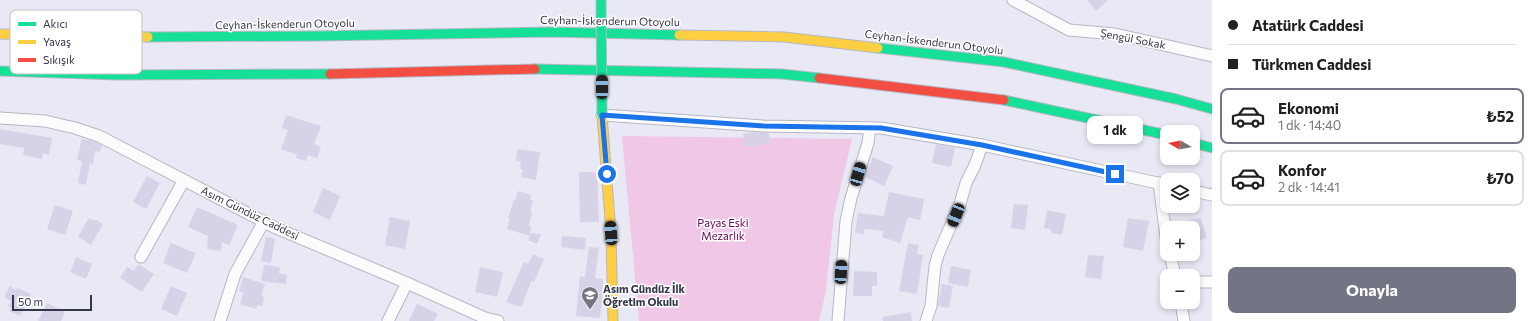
<!DOCTYPE html>
<html lang="tr">
<meta charset="utf-8">
<style>
body{margin:0;font-family:Commissioner,sans-serif;background:#f2f2f2;color:#202124;height:100vh;display:flex;flex-direction:column;font-size:15px;white-space:nowrap}
*{box-sizing:border-box;margin:0}
p{font-size:13px;color:#757577}
.icon{flex:none;width:22px;height:22px;fill:none;stroke:currentColor;stroke-width:2;stroke-linecap:round;stroke-linejoin:round}
.map{position:relative;flex:1;overflow:hidden}
.details{display:flex;flex-direction:column;background:#fff;width:320px}
.details>*{flex:none}
.banner{display:grid;align-content:center;height:88px;padding:0 16px;background:#fff}
.needle{width:26px;rotate:279deg}
.controls{position:absolute;left:1160px;top:125px;display:grid;gap:8px}
.controls a{display:grid;place-items:center;width:40px;height:40px;border-radius:8px;background:#fff;box-shadow:0 2px 6px #0003;font-size:20px}
.scale{position:absolute;left:12px;bottom:10px;width:80px;box-sizing:border-box;padding-left:4px;border:2px solid #343649;border-top:0;font-size:11px;line-height:14px;white-space:nowrap;color:#343649;-webkit-text-stroke:3px #fff;paint-order:stroke}
.end{position:absolute;width:18px;height:18px;margin:-9px;border:5px solid #1a73e8;background:#fff;box-shadow:0 0 0 2px #fff}
.from{border-radius:50%}
.bubble{position:absolute;height:28px;border-radius:8px;background:#fff;box-shadow:0 2px 6px #0003;font-size:13px;font-weight:700;line-height:28px;text-align:center}
.car{position:absolute;width:12px;height:24px;margin:-12px -6px;border-radius:5px;box-shadow:0 0 3px 1px #0007;background:linear-gradient(#222 24%,#8ab4d8 0 40%,#222 0 76%,#8ab4d8 0 86%,#222 0)}
.banner b{display:flex;align-items:center;gap:14px;height:38px;font-size:15px}
.banner b+b{border-top:1px solid #e0e0e0}
.banner i{width:10px;height:10px;background:#202124}
ul{padding:0;list-style:none}
li{display:flex;align-items:center;gap:12px;height:56px;margin:0 8px 6px;padding:0 8px;border:2px solid #e0e0e0;border-radius:8px}
li div{flex:1}
li b{display:block;font-size:15px}
li em{font-style:normal;font-weight:700}
li.selected{border-color:#737585}
li>.icon{width:36px;height:36px;stroke-width:1.5}
.primary-button{display:flex;gap:8px;margin-top:auto;padding:8px 16px}
.primary-button a{flex:1;height:46px;border-radius:8px;background:#737585;color:#fff;font-size:16px;font-weight:700;line-height:46px;text-align:center}
main{display:flex;flex:1;min-height:0}
.map>svg:first-child{display:block}
.green{fill:#f1c7e7}
.building{fill:#d8d2e8}
.lines{fill:none;stroke-linecap:round;stroke-linejoin:round}
.street-casing{stroke:#b6b7c5;stroke-width:13}
.fast-casing{stroke:#b6b7c5;stroke-width:11}
.slow-casing{stroke:#b6b7c5;stroke-width:11}
.jam-casing{stroke:#b6b7c5;stroke-width:11}
.street{stroke:#fcfcfd;stroke-width:11}
.fast{stroke:#16e098;stroke-width:9}
.slow{stroke:#ffcf43;stroke-width:9}
.jam{stroke:#f24e42;stroke-width:9}
.fast-bridge-casing{stroke:#b6b7c5;stroke-width:11;stroke-linecap:butt}
.fast-bridge{stroke:#16e098;stroke-width:9}
.route{stroke:#1a73e8;stroke-width:5}
.labels{text-anchor:middle;stroke-width:3;stroke-linejoin:round;paint-order:stroke}
.street-label{font-size:11px;fill:#343649;stroke:#fff}
.park-label{font-size:11px;fill:#680051;stroke:#fff}
.poi-label{font-size:11px;font-weight:bold;fill:#343649;stroke:#fff;text-anchor:start}
.key{fill:#fff;stroke:#c2c3c8;stroke-width:1}
.key-label{font-size:11px;fill:#343649}
</style>
<main>
<div class="map">
<svg width="1212" height="321" viewBox="0 0 1212 321">
<rect width="100%" height="100%" fill="#e8e9f4"/>
<polygon class="green" points="622,136 852,139 834,215 826,291 819,321 639,321"/>
<g class="building">
<polygon points="1087,0 1108,0 1096,11"/>
<polygon points="286,115 321,126 314,144 321,147 317,158 308,155 306,161 296,158 297,155 281,149 288,130 282,128"/>
<polygon points="0,129 52,138 49,155 43,153 42,159 23,155 24,148 0,144"/>
<polygon points="755,132 769,133 770,143 745,147 743,134"/>
<polygon points="82,139 93,141 102,145 100,152 95,151 93,164 90,163 86,185 78,183 82,161 77,160"/>
<polygon points="936,144 955,148 951,167 932,163"/>
<polygon points="517,149 540,152 536,180 521,177 523,169 520,169 521,161 516,161"/>
<polygon points="873,157 893,166 884,186 865,177"/>
<polygon points="579,172 597,172 599,222 580,222"/>
<polygon points="147,176 160,183 146,209 133,202"/>
<polygon points="323,188 340,196 330,220 313,212"/>
<polygon points="518,191 531,195 530,200 533,201 530,212 532,212 529,226 531,227 530,235 531,233 541,234 537,244 528,240 530,236 507,229 510,218 508,218 514,200 515,200"/>
<polygon points="889,192 924,199 920,220 908,217 900,243 882,237 884,231 864,229 864,234 855,233 858,213 884,216"/>
<polygon points="1014,204 1028,205 1025,230 1011,228"/>
<polygon points="55,205 73,211 65,235 47,229"/>
<polygon points="197,207 238,225 229,245 222,242 221,251 207,249 208,236 188,227"/>
<polygon points="1047,210 1066,214 1062,235 1051,233 1051,229 1044,228"/>
<polygon points="390,217 410,221 405,249 385,245"/>
<polygon points="1201,217 1207,238 1193,242 1193,228 1172,228 1172,225"/>
<polygon points="89,218 95,221 96,220 103,224 91,245 78,237"/>
<polygon points="1128,218 1149,221 1143,251 1123,247"/>
<polygon points="562,236 586,238 585,250 561,247"/>
<polygon points="266,237 275,239 271,263 261,261"/>
<polygon points="171,243 196,253 187,273 163,263"/>
<polygon points="908,243 919,245 917,254 923,255 917,294 899,291"/>
<polygon points="589,247 599,248 595,278 603,279 603,293 600,318 576,316 580,276 585,277"/>
<polygon points="533,254 544,259 534,282 532,280 521,307 506,302 524,262 528,264"/>
<polygon points="1088,255 1104,256 1101,279 1085,277"/>
<polygon points="76,257 92,264 86,279 70,272"/>
<polygon points="138,264 154,274 142,292 120,278 127,267 134,271"/>
<polygon points="264,265 280,267 279,273 287,275 286,284 261,281"/>
<polygon points="951,266 971,270 968,287 948,283"/>
<polygon points="480,267 503,272 497,297 475,292"/>
<polygon points="854,271 877,272 877,286 872,286 872,296 853,296"/>
<polygon points="243,277 265,284 261,296 264,297 262,306 257,305 256,309 240,304 244,293 239,291"/>
<polygon points="942,284 953,286 949,308 938,306"/>
<polygon points="10,286 16,290 17,288 31,294 20,316 9,311 11,307 8,306 11,301 4,297"/>
<polygon points="171,286 187,293 177,316 161,309"/>
<polygon points="47,303 65,312 61,321 38,321"/>
<polygon points="417,304 438,314 434,321 409,321"/>
<polygon points="911,312 912,321 883,321 883,317"/>
</g>
<g class="lines">
<g class="street-casing">
<g id="street">
<polyline points="1013,0 1069,30 1115,34 1212,56"/>
<polyline points="602,115 763,126 881,128 982,145 1167,185"/>
<polyline points="0,118 45,121 75,128 99,136 276,228 407,283 485,318 498,321"/>
<polyline points="1159,183 1167,244"/>
<polyline points="1193,191 1212,195"/>
<polyline points="1170,254 1175,276"/>
<polyline points="141,257 184,180"/>
<polyline points="1193,282 1212,282"/>
<polyline points="1181,302 1184,321"/>
<polyline points="220,321 235,274 264,221"/>
<polyline points="388,321 407,283"/>
<polyline points="838,321 846,221 851,198 868,143 870,128"/>
<polyline points="926,321 931,306 935,266 938,255 960,204 966,183 975,165 982,145"/>
</g>
</g>
<g class="fast-casing">
<g id="fast">
<polyline points="148,37 319,36 551,32 679,35"/>
<polyline points="878,48 1004,62 1176,99 1212,109"/>
<polyline points="535,69 782,74 819,78"/>
<polyline points="0,71 117,75 330,74"/>
<polyline points="1004,100 1167,135"/>
<polyline points="1193,143 1212,148"/>
</g>
</g>
<g class="slow-casing">
<g id="slow">
<polyline points="0,34 148,37"/>
<polyline points="679,35 784,37 878,48"/>
<polyline points="602,115 611,233 613,321"/>
</g>
</g>
<g class="jam-casing">
<g id="jam">
<polyline points="330,74 535,69"/>
<polyline points="819,78 1004,100"/>
</g>
</g>
<use href="#street" class="street"/>
<use href="#fast" class="fast"/>
<use href="#slow" class="slow"/>
<use href="#jam" class="jam"/>
<g class="fast-bridge-casing">
<polyline id="fast-bridge" points="601,0 602,115"/>
</g>
<use href="#fast-bridge" class="fast-bridge"/>
</g>
<g class="lines">
<polyline class="route" points="607,174 602,115 764,126 881,128 982,145 1115,174"/>
</g>
<defs>
<g id="school-pin" transform="scale(0.9)"><path d="M0 17L-7.5 6A9.5 9.5 0 1 1 7.5 6Z" fill="#737585" stroke="#fff"/><path d="M0-5L7-2L0 1L-7-2ZM-4 1L0 2.5L4 1V4Q0 6-4 4Z" fill="#fff"/></g>
</defs>
<g fill-rule="evenodd">
<use href="#school-pin" x="590" y="295"/>
</g>
<g class="labels">
<g class="street-label">
<text transform="translate(610 21) rotate(1)" y="4">Ceyhan-İskenderun Otoyolu</text>
<text transform="translate(285 24) rotate(-1)" y="4">Ceyhan-İskenderun Otoyolu</text>
<text transform="translate(1133 39) rotate(11)" y="4">Şengül Sokak</text>
<text transform="translate(934 42) rotate(7)" y="4">Ceyhan-İskenderun Otoyolu</text>
<text transform="translate(250 213) rotate(26)" y="4">Asım Gündüz Caddesi</text>
</g>
<g class="park-label">
<text x="723" y="227">Payas Eski<tspan x="723" dy="13">Mezarlık</tspan></text>
</g>
<g class="poi-label">
<text x="603" y="293">Asım Gündüz İlk<tspan x="603" dy="13">Öğretim Okulu</tspan></text>
</g>
</g>
<rect x="10" y="10" width="132" height="64" rx="6" class="key"/>
<rect x="18" y="22" width="18" height="4" fill="#16e098"/>
<rect x="18" y="40" width="18" height="4" fill="#ffcf43"/>
<rect x="18" y="58" width="18" height="4" fill="#f24e42"/>
<g class="key-label">
<text x="43" y="28">Akıcı</text>
<text x="43" y="46">Yavaş</text>
<text x="43" y="64">Sıkışık</text>
</g>
</svg>
<div class="controls">
<a><svg class="needle" viewBox="-14 -14 28 28"><path d="M0-13l5 13h-10z" fill="#e53935"/><path d="M0 13l5-13h-10z" fill="#757577"/></svg></a>
<a><svg class="icon" aria-label="layers" viewBox="0 0 24 24"><path d="M12 4l9 5-9 5-9-5zM3 14l9 5 9-5"/></svg></a>
<a>+</a>
<a>−</a>
</div>
<div class="scale">50 m</div>
<i class="end from" style="left:607px;top:174px"></i>
<i class="end" style="left:1115px;top:174px"></i>
<div class="bubble" style="left:1087px;top:116px;width:56px">1 dk</div>
<i class="car" style="left:602px;top:87px;rotate:0deg"></i>
<i class="car" style="left:858px;top:174px;rotate:16deg"></i>
<i class="car" style="left:956px;top:215px;rotate:202deg"></i>
<i class="car" style="left:611px;top:233px;rotate:356deg"></i>
<i class="car" style="left:841px;top:272px;rotate:3deg"></i>
</div>
<section class="details">
<div class="banner">
<b><i class="from"></i>Atatürk Caddesi</b>
<b><i></i>Türkmen Caddesi</b>
</div>
<ul>
<li class="selected"><svg class="icon" aria-label="car" viewBox="0 0 24 24"><path d="M5 17H2v-5l4-1 3-4h7l3 4 3 1v5h-3M9 17h6M6 11h13"/><circle cx="7" cy="17" r="2"/><circle cx="17" cy="17" r="2"/></svg><div><b>Ekonomi</b><p>1 dk · 14:40</p></div><em>₺52</em></li>
<li><svg class="icon" aria-label="car" viewBox="0 0 24 24"><path d="M5 17H2v-5l4-1 3-4h7l3 4 3 1v5h-3M9 17h6M6 11h13"/><circle cx="7" cy="17" r="2"/><circle cx="17" cy="17" r="2"/></svg><div><b>Konfor</b><p>2 dk · 14:41</p></div><em>₺70</em></li>
</ul>
<div class="primary-button"><a>Onayla</a></div>
</section>
</main>
